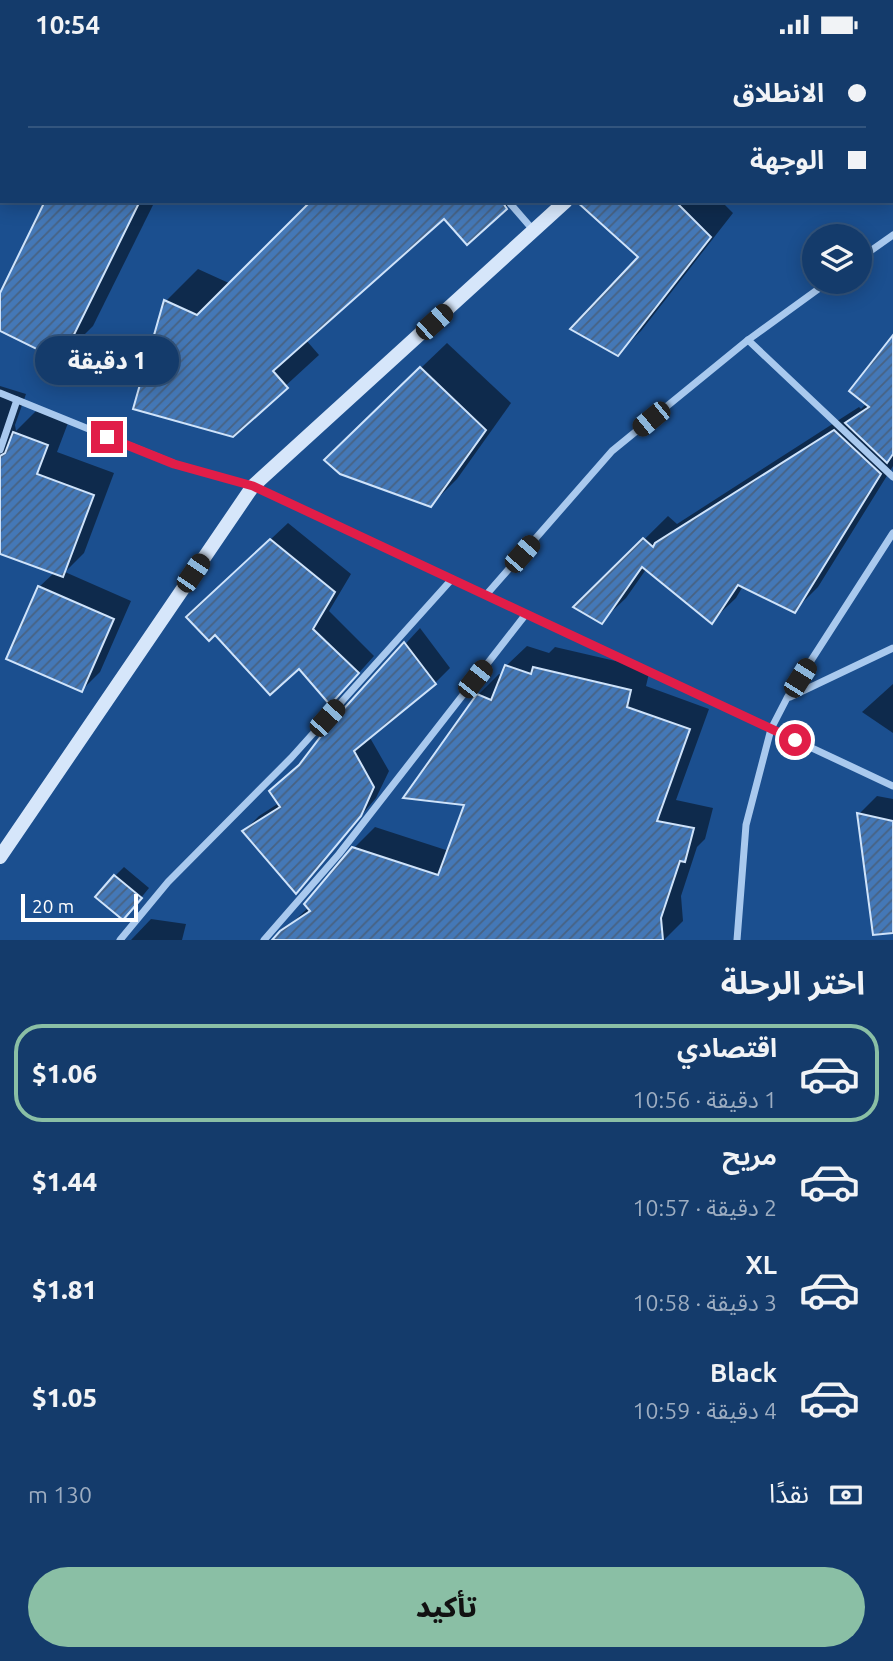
<!DOCTYPE html>
<html lang="ar">
<meta charset="utf-8">
<style>
body{margin:0;font-family:Ubuntu,"Noto Sans Arabic",sans-serif;background:#1d4271;color:#f1f3f6;direction:rtl;height:100vh;display:flex;flex-direction:column;font-size:26px;white-space:nowrap}
*{box-sizing:border-box;margin:0}
p{font-size:23px;color:#9dadc1}
.icon{flex:none;width:38px;height:38px;fill:none;stroke:currentColor;stroke-width:2;stroke-linecap:round;stroke-linejoin:round}
.map{position:relative;height:891px;overflow:hidden;direction:ltr}
.details{display:flex;flex-direction:column;background:#143b6b;flex:1}
.details>*{flex:none}
.top-card{position:absolute;left:0px;top:0px;width:894px;height:154px;box-shadow:0 4px 18px #0003,0 0 0 2px #33557e;direction:rtl;display:grid;align-content:center;height:154px;padding:0 28px;background:#143b6b}
.controls{position:absolute;left:802px;top:175px;display:grid;gap:14px}
.controls a{display:grid;place-items:center;width:70px;height:70px;border-radius:50%;background:#143b6b;box-shadow:0 4px 18px #0003,0 0 0 2px #33557e;font-size:35px}
.scale{position:absolute;left:21px;bottom:18px;width:117px;box-sizing:border-box;padding-left:7px;border:4px solid #fff;border-top:0;font-size:19px;line-height:24px;white-space:nowrap;color:#fff;-webkit-text-stroke:5px #1b4f8f;paint-order:stroke}
.end{position:absolute;width:32px;height:32px;margin:-16px;border:9px solid #e11d48;background:#fff;box-shadow:0 0 0 4px #fff}
.from{border-radius:50%}
.bubble{position:absolute;height:49px;border-radius:24px;background:#143b6b;box-shadow:0 4px 18px #0003,0 0 0 2px #33557e;font-size:23px;font-weight:800;line-height:49px;text-align:center;direction:rtl}
.car{position:absolute;width:21px;height:42px;margin:-21px -10px;border-radius:9px;box-shadow:0 0 5px 2px #0007;background:linear-gradient(#222 24%,#8ab4d8 0 40%,#222 0 76%,#8ab4d8 0 86%,#222 0)}
.top-card b{display:flex;align-items:center;gap:24px;height:66px;font-size:26px}
.top-card b+b{border-top:2px solid #33557e}
.top-card i{width:18px;height:18px;background:#f1f3f6}
ul{padding:0;list-style:none}
li{display:flex;align-items:center;gap:21px;height:98px;margin:0 14px 10px;padding:0 14px;border:4px solid transparent;border-radius:28px}
li div{flex:1}
li b{display:block;font-size:26px}
li em{font-style:normal;font-weight:800}
li.on{border-color:#8abfa5}
li>.icon{width:63px;height:63px;stroke-width:1.5}
h2{padding:0 28px;font-size:32px;line-height:84px}
.pay{display:flex;align-items:center;gap:18px;height:77px;padding:0 28px;font-size:26px}
.pay p{margin-inline-start:auto}
.primary-button{display:flex;gap:14px;margin-top:auto;padding:14px 28px}
.primary-button a{flex:1;height:80px;border-radius:42px;background:#8abfa5;color:#111;font-size:28px;font-weight:800;line-height:80px;text-align:center}
.status{display:flex;justify-content:space-between;align-items:center;height:49px;padding:0 35px;background:#143b6b;direction:ltr}
.status svg{height:19px;fill:currentColor}
.map>svg:first-child{display:block}
.shadow{fill:#0007}
.building{fill:url(#building-hatch);stroke:#cfe3fa;stroke-width:2}
.lines{fill:none;stroke-linecap:round;stroke-linejoin:round}
.minor{stroke:#a9c9ee;stroke-width:7}
.secondary{stroke:#d6e6fa;stroke-width:14}
.route{stroke:#e11d48;stroke-width:9}
</style>
<div class="status"><b>10:54</b><svg viewBox="0 0 49 12"><path d="M0 12V9h3v3zM5 12V6h3v6zM10 12V3h3v9zM15 12V0h3v12zM26 1h20v11H26zM47 4h2v5h-2z"/></svg></div>
<div class="map">
<svg width="893" height="891" viewBox="0 0 893 891">
<defs>
<pattern id="building-hatch" width="6" height="6" patternUnits="userSpaceOnUse" patternTransform="scale(1.75)"><rect width="6" height="6" fill="#4478b7"/><path d="M-1 1l2-2M0 6l6-6M5 7l2-2" fill="none" stroke="#486282"/></pattern>
</defs>
<rect width="100%" height="100%" fill="#1b4f8f"/>
<g class="shadow">
<polygon points="284,0 411,0 413,2 285,2"/>
<polygon points="450,0 565,0 567,2 451,2"/>
<polygon points="755,0 781,0 782,2 753,2"/>
<polygon points="892,21 893,21 892,81"/>
<polygon points="47,152 155,152 93,277 61,309 0,280 0,248"/>
<polygon points="313,152 512,152 500,165 444,167 306,291 319,306 232,386 166,252 198,220 231,235"/>
<polygon points="584,152 721,152 733,164 641,282 618,305 640,208"/>
<polygon points="893,289 893,417 818,538 794,562 743,537 736,549 712,572 647,519 626,549 602,572 576,558 668,467 677,475 859,358 861,360 867,354"/>
<polygon points="447,294 511,354 457,430 431,456 352,385"/>
<polygon points="0,337 26,345 15,376 16,382 36,362 68,374 57,403 114,424 84,504 65,523 131,552 100,623 82,641 39,538 55,523 0,503"/>
<polygon points="288,474 351,525 329,562 374,607 347,637 215,583 206,551"/>
<polygon points="420,579 450,619 435,634 369,687 389,722 376,749 296,843 244,782 259,767 279,754 305,711 332,675"/>
<polygon points="527,597 549,604 555,598 650,620 646,637 709,660 676,751 713,759 705,790 697,798 681,847 683,872 664,891 279,891 279,886 309,858 354,799 375,778 449,802 467,755 478,646 499,625 502,627 506,617"/>
<polygon points="893,635 893,684 862,663"/>
<polygon points="877,747 893,750 893,827 859,765"/>
<polygon points="124,818 149,839 132,860 115,827"/>
<polygon points="151,870 186,875 182,891 131,891"/>
</g>
<g class="building">
<polygon points="45,152 140,152 61,312 0,282 0,244"/>
<polygon points="311,152 502,152 507,160 467,196 444,170 273,322 288,339 233,388 133,360 164,251 197,266"/>
<polygon points="576,152 675,152 711,188 618,307 570,280 638,208"/>
<polygon points="893,286 893,405 887,414 845,374 869,358 849,342"/>
<polygon points="420,318 486,381 431,458 340,425 324,411"/>
<polygon points="834,381 881,425 795,564 738,536 712,575 642,518 602,575 573,558 643,489 653,498 655,494"/>
<polygon points="13,383 48,396 37,425 94,446 63,528 0,505 0,407 5,404"/>
<polygon points="270,490 335,543 313,580 359,624 330,656 299,620 270,646 215,586 209,592 186,568"/>
<polygon points="38,537 114,570 82,643 6,610"/>
<polygon points="404,593 436,635 354,702 374,738 361,767 296,845 242,782 280,758 269,742 299,716 331,674"/>
<polygon points="505,616 531,625 533,618 631,641 627,658 690,680 657,772 694,779 685,813 680,812 661,869 663,891 272,891 280,882 310,862 304,855 352,798 438,826 464,756 403,749 477,645 491,651"/>
<polygon points="857,764 893,772 893,884 873,886"/>
<polygon points="114,826 142,849 123,871 95,848"/>
</g>
<g class="lines">
<g class="minor">
<polyline points="417,0 417,2"/>
<polyline points="508,152 534,182"/>
<polyline points="859,210 893,186"/>
<polyline points="748,291 893,428"/>
<polyline points="0,344 175,415 253,437 893,737"/>
<polyline points="0,401 17,351"/>
<polyline points="486,546 612,402 748,291 828,233"/>
<polyline points="790,648 893,599"/>
<polyline points="120,891 168,833 291,709 452,530"/>
<polyline points="264,891 339,805 526,565"/>
<polyline points="737,891 746,776 771,680 787,649 893,484"/>
</g>
<g class="secondary">
<polyline points="724,2 726,0"/>
<polyline points="0,808 253,437 566,152"/>
</g>
</g>
<g class="lines">
<polyline class="route" points="107,388 174,415 253,437 795,691"/>
</g>
</svg>
<div class="controls">
<a><svg class="icon" aria-label="layers" viewBox="0 0 24 24"><path d="M12 4l9 5-9 5-9-5zM3 14l9 5 9-5"/></svg></a>
</div>
<div class="scale">20 m</div>
<i class="end from" style="left:795px;top:691px"></i>
<i class="end" style="left:107px;top:388px"></i>
<div class="bubble" style="left:35px;top:287px;width:144px">1 دقيقة</div>
<i class="car" style="left:434px;top:273px;rotate:48deg"></i>
<i class="car" style="left:651px;top:370px;rotate:231deg"></i>
<i class="car" style="left:522px;top:505px;rotate:41deg"></i>
<i class="car" style="left:193px;top:524px;rotate:34deg"></i>
<i class="car" style="left:800px;top:629px;rotate:32deg"></i>
<i class="car" style="left:475px;top:630px;rotate:38deg"></i>
<i class="car" style="left:327px;top:669px;rotate:42deg"></i>
<div class="top-card">
<b><i class="from"></i>الانطلاق</b>
<b><i></i>الوجهة</b>
</div>
</div>
<section class="details">
<h2>اختر الرحلة</h2>
<ul>
<li class="on"><svg class="icon" aria-label="car" viewBox="0 0 24 24"><path d="M5 17H2v-5l4-1 3-4h7l3 4 3 1v5h-3M9 17h6M6 11h13"/><circle cx="7" cy="17" r="2"/><circle cx="17" cy="17" r="2"/></svg><div><b>اقتصادي</b><p>1 دقيقة · 10:56</p></div><em>$1.06</em></li>
<li><svg class="icon" aria-label="car" viewBox="0 0 24 24"><path d="M5 17H2v-5l4-1 3-4h7l3 4 3 1v5h-3M9 17h6M6 11h13"/><circle cx="7" cy="17" r="2"/><circle cx="17" cy="17" r="2"/></svg><div><b>مريح</b><p>2 دقيقة · 10:57</p></div><em>$1.44</em></li>
<li><svg class="icon" aria-label="car" viewBox="0 0 24 24"><path d="M5 17H2v-5l4-1 3-4h7l3 4 3 1v5h-3M9 17h6M6 11h13"/><circle cx="7" cy="17" r="2"/><circle cx="17" cy="17" r="2"/></svg><div><b>XL</b><p>3 دقيقة · 10:58</p></div><em>$1.81</em></li>
<li><svg class="icon" aria-label="car" viewBox="0 0 24 24"><path d="M5 17H2v-5l4-1 3-4h7l3 4 3 1v5h-3M9 17h6M6 11h13"/><circle cx="7" cy="17" r="2"/><circle cx="17" cy="17" r="2"/></svg><div><b>Black</b><p>4 دقيقة · 10:59</p></div><em>$1.05</em></li>
</ul>
<div class="pay"><svg class="icon" aria-label="cash" viewBox="0 0 24 24"><path d="M3 7h18v10H3z"/><circle cx="12" cy="12" r="2"/></svg>نقدًا<p>130 m</p></div>
<div class="primary-button"><a>تأكيد</a></div>
</section>
